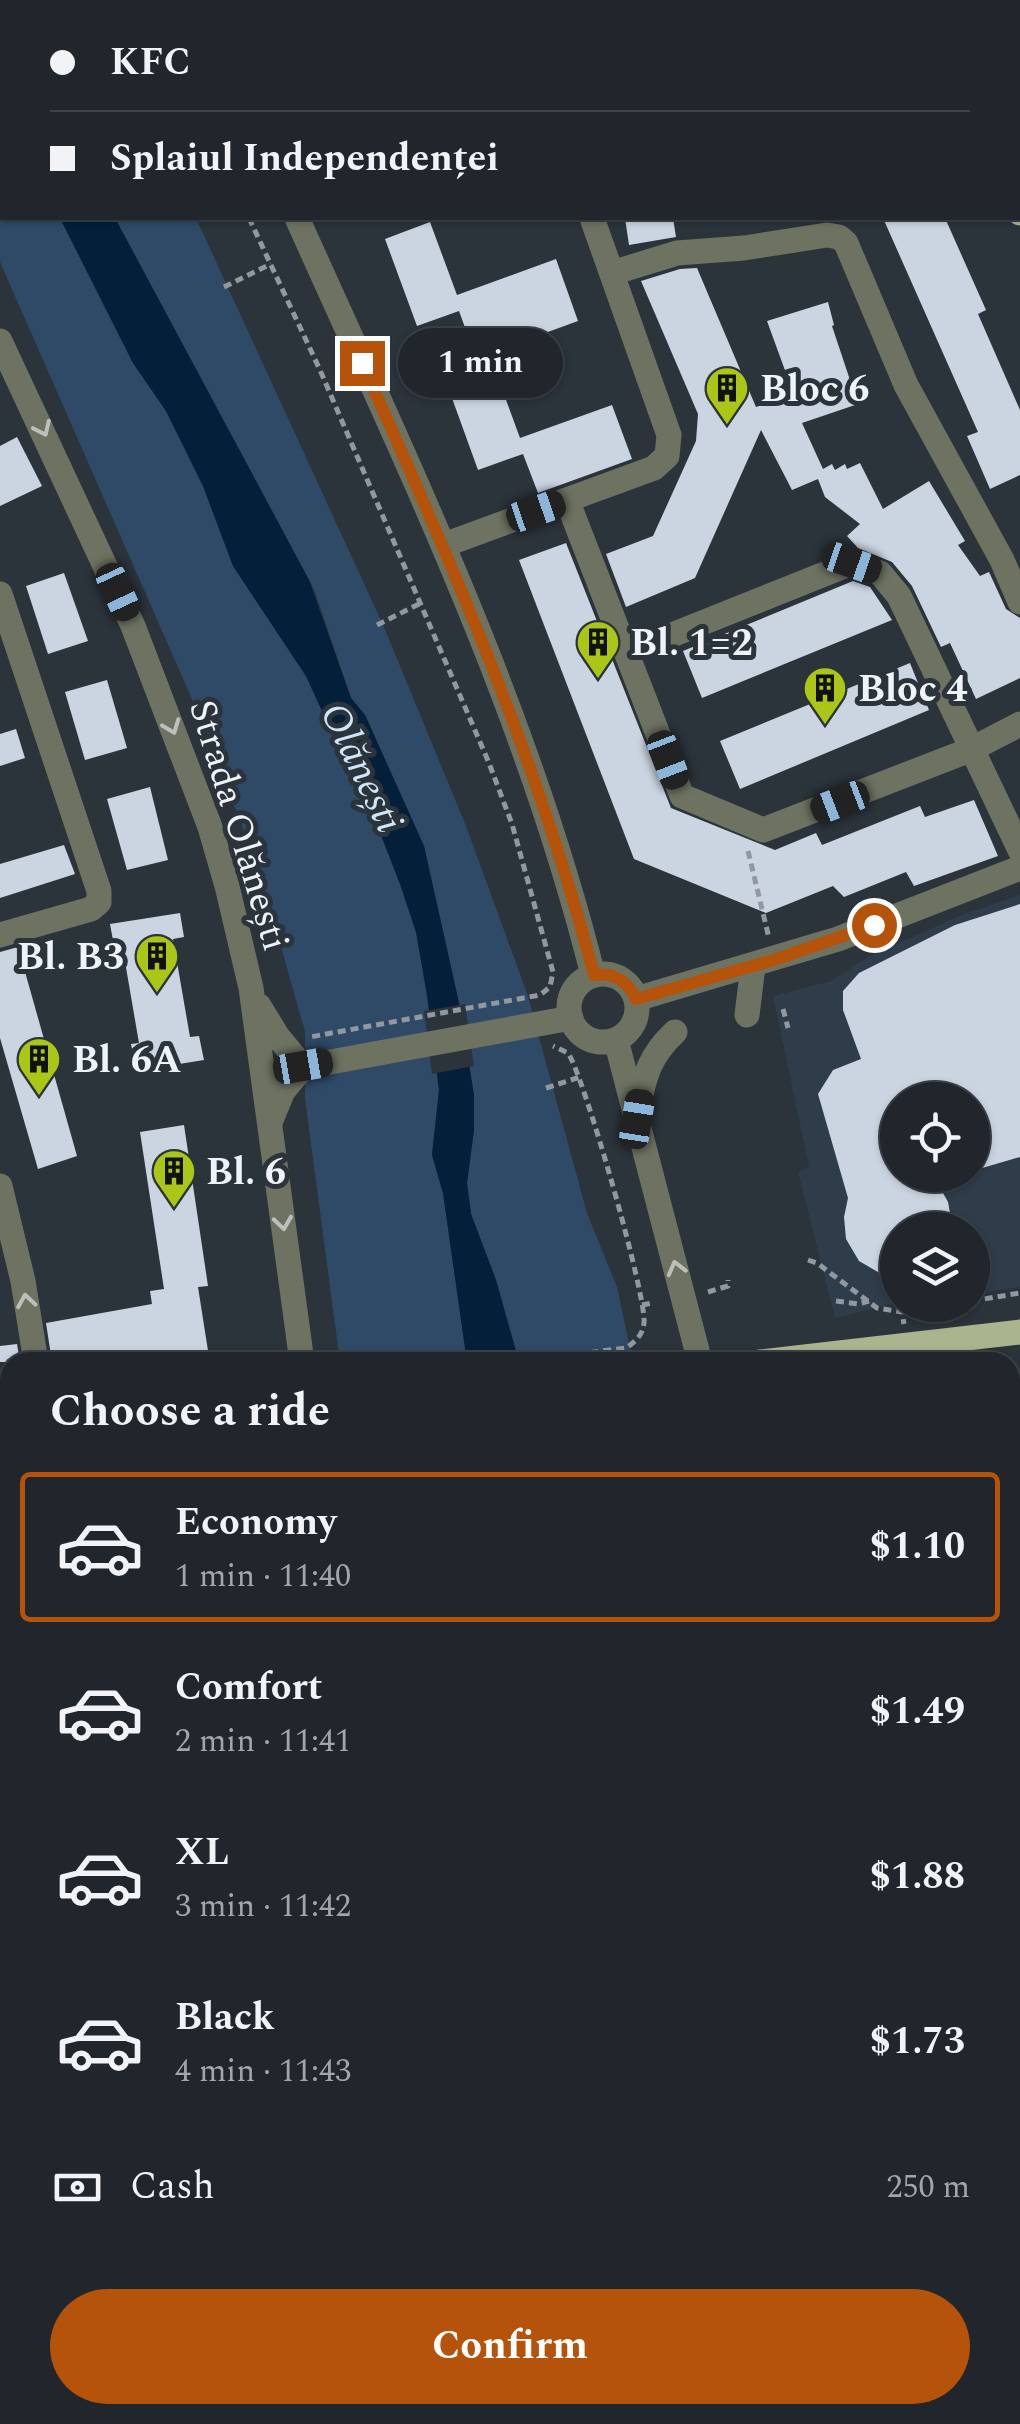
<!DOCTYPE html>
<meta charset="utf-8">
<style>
body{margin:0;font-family:Spectral,serif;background:#282e34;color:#f1f3f6;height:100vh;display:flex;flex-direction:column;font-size:38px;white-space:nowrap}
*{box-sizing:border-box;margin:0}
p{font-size:32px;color:#a2a5a9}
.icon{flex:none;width:55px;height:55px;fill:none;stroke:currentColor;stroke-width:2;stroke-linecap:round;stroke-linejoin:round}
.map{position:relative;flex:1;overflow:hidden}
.side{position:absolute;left:0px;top:1352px;width:1020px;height:1072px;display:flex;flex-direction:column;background:#20262c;border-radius:30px 30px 0 0;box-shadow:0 2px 8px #0004,0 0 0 2px #3d4348}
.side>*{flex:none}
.top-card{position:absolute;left:0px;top:0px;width:1020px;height:220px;box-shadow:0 2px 8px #0004,0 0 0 2px #3d4348;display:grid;align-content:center;height:220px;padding:0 50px;background:#20262c}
.controls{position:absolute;left:880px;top:1082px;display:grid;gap:20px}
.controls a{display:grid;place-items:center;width:110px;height:110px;border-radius:50%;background:#20262c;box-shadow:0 2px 8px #0004,0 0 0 2px #3d4348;font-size:50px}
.end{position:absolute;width:45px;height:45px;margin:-22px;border:12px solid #b45309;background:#fff;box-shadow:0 0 0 5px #fff}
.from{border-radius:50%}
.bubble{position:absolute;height:70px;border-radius:35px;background:#20262c;box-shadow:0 2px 8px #0004,0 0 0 2px #3d4348;font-size:32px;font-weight:700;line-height:70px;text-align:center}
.car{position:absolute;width:30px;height:60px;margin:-30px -15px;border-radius:12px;box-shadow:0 0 8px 2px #0007;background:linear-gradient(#222 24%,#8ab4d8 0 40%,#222 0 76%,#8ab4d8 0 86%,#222 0)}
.top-card b{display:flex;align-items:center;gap:35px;height:95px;font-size:38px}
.top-card b+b{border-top:2px solid #3d4348}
.top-card i{width:25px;height:25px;background:#f1f3f6}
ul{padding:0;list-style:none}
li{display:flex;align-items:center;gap:30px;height:150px;margin:0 20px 15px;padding:0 30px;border:5px solid transparent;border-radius:10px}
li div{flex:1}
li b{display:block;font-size:38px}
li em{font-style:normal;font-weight:700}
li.active{border-color:#b45309}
li>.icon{width:90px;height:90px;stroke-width:1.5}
h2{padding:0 50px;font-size:45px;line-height:120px}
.pay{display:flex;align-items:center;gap:25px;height:110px;padding:0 50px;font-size:38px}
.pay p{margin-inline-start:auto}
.button{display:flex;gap:20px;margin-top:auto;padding:20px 50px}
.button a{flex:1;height:115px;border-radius:60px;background:#b45309;color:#fff;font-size:40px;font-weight:700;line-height:115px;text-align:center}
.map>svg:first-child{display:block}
.built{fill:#2f3c4a;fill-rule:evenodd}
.green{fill:#2e4a67}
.water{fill:#031f3a}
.pier{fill:#2b333b}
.building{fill:#cbd5e1}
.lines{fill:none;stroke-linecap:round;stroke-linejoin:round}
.path{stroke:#91989f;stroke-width:5;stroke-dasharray:8 5;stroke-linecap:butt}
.minor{stroke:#6e7361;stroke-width:25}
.major{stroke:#aab48f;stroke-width:25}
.oneway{stroke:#bbc0bd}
.route{stroke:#b45309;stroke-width:12}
.labels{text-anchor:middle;stroke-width:10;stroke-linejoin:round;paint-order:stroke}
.poi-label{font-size:38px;font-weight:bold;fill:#eff4fa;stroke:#2b333b;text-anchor:start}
.street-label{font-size:38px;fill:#eff4fa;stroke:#2b333b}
.water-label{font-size:40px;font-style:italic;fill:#d0e4fa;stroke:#2b333b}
</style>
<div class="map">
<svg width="1020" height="2424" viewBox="0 0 1020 2424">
<rect width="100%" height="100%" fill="#2b333b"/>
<path class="built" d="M1020,895V1287L973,1294L972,1230H898L897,1303L835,1318L798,1172L809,1167L773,996L831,981L866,958L961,915ZM898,1100H972V1175H898Z"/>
<g class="green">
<polygon points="0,107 2,218 60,218 133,363 166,411 203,486 233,566 306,676 338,746 358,776 400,884 416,932 427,995 439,1090 432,1155 443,1193 467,1362 340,1362 305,1099 305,1032 261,876 206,731 0,262"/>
<polygon points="115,218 196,218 384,627 466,826 527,993 587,1213 617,1287 633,1362 519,1362 496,1280 471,1214 467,1183 474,1130 474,1095 459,1003 424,846 365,715 351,698 314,589"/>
<polygon points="474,2415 598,2415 599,2424 475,2424"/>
<polygon points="634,2415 751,2415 752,2424 637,2424"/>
</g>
<polygon class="water" points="60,218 115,218 309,580 351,698 365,715 424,846 459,1003 474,1095 474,1130 467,1183 471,1214 496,1280 519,1362 467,1362 443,1193 432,1155 439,1090 427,995 416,932 400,884 358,776 338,746 306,676 233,566 203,486 166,411 133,363"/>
<polygon class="pier" points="465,1004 474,1066 432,1074 424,1011"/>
<g class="building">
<polygon points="625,218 673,218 676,237 629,245"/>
<polygon points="883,218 945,218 986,310 978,314 1020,410 1020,475 990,489 967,436 978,432"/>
<polygon points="430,222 457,295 556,259 578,321 476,358 459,311 417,326 385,239"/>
<polygon points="697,268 756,407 794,395 767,321 828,302 834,325 832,326 858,404 802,423 823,469 832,464 835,470 845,464 847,469 860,463 883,509 929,481 965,541 958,545 980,576 989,572 1006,609 1020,618 1020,678 976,699 950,643 941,647 912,586 892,562 858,548 847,536 860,524 825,497 818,479 792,490 761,430 695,578 626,607 606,554 653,536 696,441 698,414 641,281 680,269"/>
<polygon points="491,359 520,438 612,405 632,459 538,493 523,454 478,470 444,376"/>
<polygon points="17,437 42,486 0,506 0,446"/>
<polygon points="566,543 671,808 775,850 816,833 822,845 920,806 925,817 974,800 998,856 914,886 906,872 844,897 833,886 766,913 634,859 519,560"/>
<polygon points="64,573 88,641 48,654 26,586"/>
<polygon points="853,581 870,587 892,620 702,698 683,651"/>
<polygon points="910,663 929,710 740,789 720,741"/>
<polygon points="107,680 127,748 85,760 65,692"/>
<polygon points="16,729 25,758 0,766 0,734"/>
<polygon points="150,787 168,860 127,870 107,799"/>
<polygon points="64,845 75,874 0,898 0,864"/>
<polygon points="1020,904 1020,1157 972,1171 972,1100 898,1100 898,1175 933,1175 948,1202 953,1230 898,1230 898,1276 883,1275 859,1261 846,1239 844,1217 848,1198 818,1094 833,1070 861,1059 843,1010 843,991 859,973 955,925"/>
<polygon points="180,913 184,937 173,939 190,1037 199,1036 204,1060 136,1071 131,1044 139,1043 123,950 115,951 110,924"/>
<polygon points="18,947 77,1156 38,1169 0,1038 0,952"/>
<polygon points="184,1125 208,1286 198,1287 209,1357 173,1362 52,1362 46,1323 152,1304 150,1291 164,1289 140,1132"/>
<polygon points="17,1344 20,1362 0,1362 0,1346"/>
</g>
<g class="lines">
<g class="path">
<polyline points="144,0 145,2"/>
<polyline points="1018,137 1020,136"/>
<polyline points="249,218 320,370 489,763 512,824 553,972 550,987 540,995 310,1037"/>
<polyline points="224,287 271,264"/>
<polyline points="377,625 421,603"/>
<polyline points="748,851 769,938"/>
<polyline points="783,1009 788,1028"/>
<polyline points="546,1088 580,1077"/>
<polyline points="808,1260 817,1263 877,1308 902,1312 904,1324"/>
<polyline points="708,1292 728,1286 728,1280"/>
<polyline points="836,1301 858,1304 869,1301"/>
<polyline points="972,1301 1020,1293"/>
<polyline points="642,1305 652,1303"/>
<polyline points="902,1312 945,1305"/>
<path d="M513,1362L626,1348C635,1342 643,1335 644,1323C647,1297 584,1076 568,1053L553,1046"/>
<polyline points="1010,1375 1020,1374"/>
<polyline points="1010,2260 1020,2266"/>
<polyline points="448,2415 450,2424"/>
<polyline points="797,2415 798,2424"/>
</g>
<g class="minor">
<polyline points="193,0 194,2"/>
<polyline points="548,0 549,2"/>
<polyline points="952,2 954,0"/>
<path d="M297,218C408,465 527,711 593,975"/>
<polyline points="612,273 677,253 744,248 827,235 839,237 846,243 906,385 1002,560 1020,602"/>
<polyline points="0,341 133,626 210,827 227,886 251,988 302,1362"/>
<polyline points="567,500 682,796 763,830 970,750 1020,724"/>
<polyline points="444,545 654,468 667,456 669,435 592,218"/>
<polyline points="0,594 99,891 99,902 91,909 0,935"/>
<polyline points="627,653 852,563 880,573 899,596 1020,850"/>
<circle cx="603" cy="1008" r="34"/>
<polyline points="636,999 838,939 1020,868"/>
<polyline points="259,1006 278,1037 303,1067"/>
<polyline points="747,1015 753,966"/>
<polyline points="616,1040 700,1362"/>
<path d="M638,1109C644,1076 650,1055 675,1032"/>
<polyline points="271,1120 283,1091 303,1067 571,1018"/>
<polyline points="0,1186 23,1281 36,1362"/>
<polyline points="1010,1471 1020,1465"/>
<polyline points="1010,1520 1020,1557"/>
<polyline points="0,1676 10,1674"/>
<polyline points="1010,1707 1020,1713"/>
<path d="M1020,1751C1005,1778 1014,1817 1020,1846"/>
<polyline points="0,1859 10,1857"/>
<polyline points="1010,2201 1020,2210"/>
<polyline points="1010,2410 1020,2414"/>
<polyline points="303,2415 304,2424"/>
<polyline points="419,2415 421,2424"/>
</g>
<g class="major">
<polyline points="933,0 934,2"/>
<polyline points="1018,207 1020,213"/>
<polyline points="760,1362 1020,1332"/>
<polyline points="0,1474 10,1470"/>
<polyline points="0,2185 10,2245"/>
<polyline points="36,2415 38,2424"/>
</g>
</g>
<defs><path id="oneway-chevron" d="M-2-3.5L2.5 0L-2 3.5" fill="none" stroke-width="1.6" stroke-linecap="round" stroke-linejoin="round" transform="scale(2.5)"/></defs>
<g class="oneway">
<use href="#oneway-chevron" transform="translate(43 429) rotate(65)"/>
<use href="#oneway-chevron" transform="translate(172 727) rotate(69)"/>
<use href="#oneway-chevron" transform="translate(283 1223) rotate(82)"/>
<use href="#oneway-chevron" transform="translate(676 1268) rotate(-105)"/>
<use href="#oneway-chevron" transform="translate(26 1301) rotate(-99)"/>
</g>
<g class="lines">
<path class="route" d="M362,363C452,563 539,763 594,975C614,972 627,980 636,999L774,960L874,925"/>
</g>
<defs>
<g id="building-pin" transform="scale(2.25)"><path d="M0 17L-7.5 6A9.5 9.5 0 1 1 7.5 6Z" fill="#abc616" stroke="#2b333b"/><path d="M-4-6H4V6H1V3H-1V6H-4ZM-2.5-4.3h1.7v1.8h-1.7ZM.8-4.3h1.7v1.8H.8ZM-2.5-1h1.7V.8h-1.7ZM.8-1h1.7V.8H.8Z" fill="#111"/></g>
</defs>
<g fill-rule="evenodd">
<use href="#building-pin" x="727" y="388"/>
<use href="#building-pin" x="598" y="642"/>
<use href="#building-pin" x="825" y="688"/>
<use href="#building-pin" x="157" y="956"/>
<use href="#building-pin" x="39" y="1059"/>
<use href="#building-pin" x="174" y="1171"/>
</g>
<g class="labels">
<g class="poi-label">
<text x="760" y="401">Bloc 6</text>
<text x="630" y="655">Bl. 1=2</text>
<text x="858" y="701">Bloc 4</text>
<text x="124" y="969" text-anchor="end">Bl. B3</text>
<text x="72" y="1072">Bl. 6A</text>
<text x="206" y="1184">Bl. 6</text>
</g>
<g class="street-label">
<text transform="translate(240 825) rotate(73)" y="13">Strada Olănești</text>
</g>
<g class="water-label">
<text transform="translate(363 767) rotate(64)" y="14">Olănești</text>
</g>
</g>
</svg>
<div class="controls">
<a><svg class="icon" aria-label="locate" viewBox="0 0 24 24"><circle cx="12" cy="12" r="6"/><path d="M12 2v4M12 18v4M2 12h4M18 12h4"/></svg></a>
<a><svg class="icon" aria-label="layers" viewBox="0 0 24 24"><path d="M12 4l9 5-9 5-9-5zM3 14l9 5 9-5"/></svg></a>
</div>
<i class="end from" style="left:874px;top:925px"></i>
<i class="end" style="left:362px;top:363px"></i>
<div class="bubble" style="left:398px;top:328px;width:165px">1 min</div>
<i class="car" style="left:536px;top:511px;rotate:71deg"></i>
<i class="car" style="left:852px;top:563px;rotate:109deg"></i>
<i class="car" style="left:118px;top:592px;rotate:155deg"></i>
<i class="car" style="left:668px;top:760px;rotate:159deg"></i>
<i class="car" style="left:840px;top:802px;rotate:249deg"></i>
<i class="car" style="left:303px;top:1066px;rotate:80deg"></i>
<i class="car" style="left:637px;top:1119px;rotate:9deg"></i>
<div class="top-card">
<b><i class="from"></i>KFC</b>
<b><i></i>Splaiul Independenței</b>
</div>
<section class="side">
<h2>Choose a ride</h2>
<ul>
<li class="active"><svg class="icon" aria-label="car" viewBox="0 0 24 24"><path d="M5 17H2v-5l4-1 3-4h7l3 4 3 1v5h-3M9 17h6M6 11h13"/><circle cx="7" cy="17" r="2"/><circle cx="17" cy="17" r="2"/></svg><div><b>Economy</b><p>1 min · 11:40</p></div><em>$1.10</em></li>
<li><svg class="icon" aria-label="car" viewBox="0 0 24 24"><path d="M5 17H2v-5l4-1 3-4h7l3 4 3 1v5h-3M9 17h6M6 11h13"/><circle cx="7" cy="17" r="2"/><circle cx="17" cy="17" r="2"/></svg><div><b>Comfort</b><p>2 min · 11:41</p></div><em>$1.49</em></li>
<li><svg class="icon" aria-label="car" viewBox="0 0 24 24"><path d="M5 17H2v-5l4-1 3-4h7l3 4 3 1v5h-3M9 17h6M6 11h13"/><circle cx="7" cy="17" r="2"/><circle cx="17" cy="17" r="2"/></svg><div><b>XL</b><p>3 min · 11:42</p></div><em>$1.88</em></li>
<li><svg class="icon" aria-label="car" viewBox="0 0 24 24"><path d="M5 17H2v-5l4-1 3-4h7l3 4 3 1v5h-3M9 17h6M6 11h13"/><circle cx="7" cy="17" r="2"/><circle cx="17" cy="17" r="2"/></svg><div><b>Black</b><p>4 min · 11:43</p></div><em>$1.73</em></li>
</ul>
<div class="pay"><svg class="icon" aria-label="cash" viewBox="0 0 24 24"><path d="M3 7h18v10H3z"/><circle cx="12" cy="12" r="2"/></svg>Cash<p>250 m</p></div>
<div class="button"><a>Confirm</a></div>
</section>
</div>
